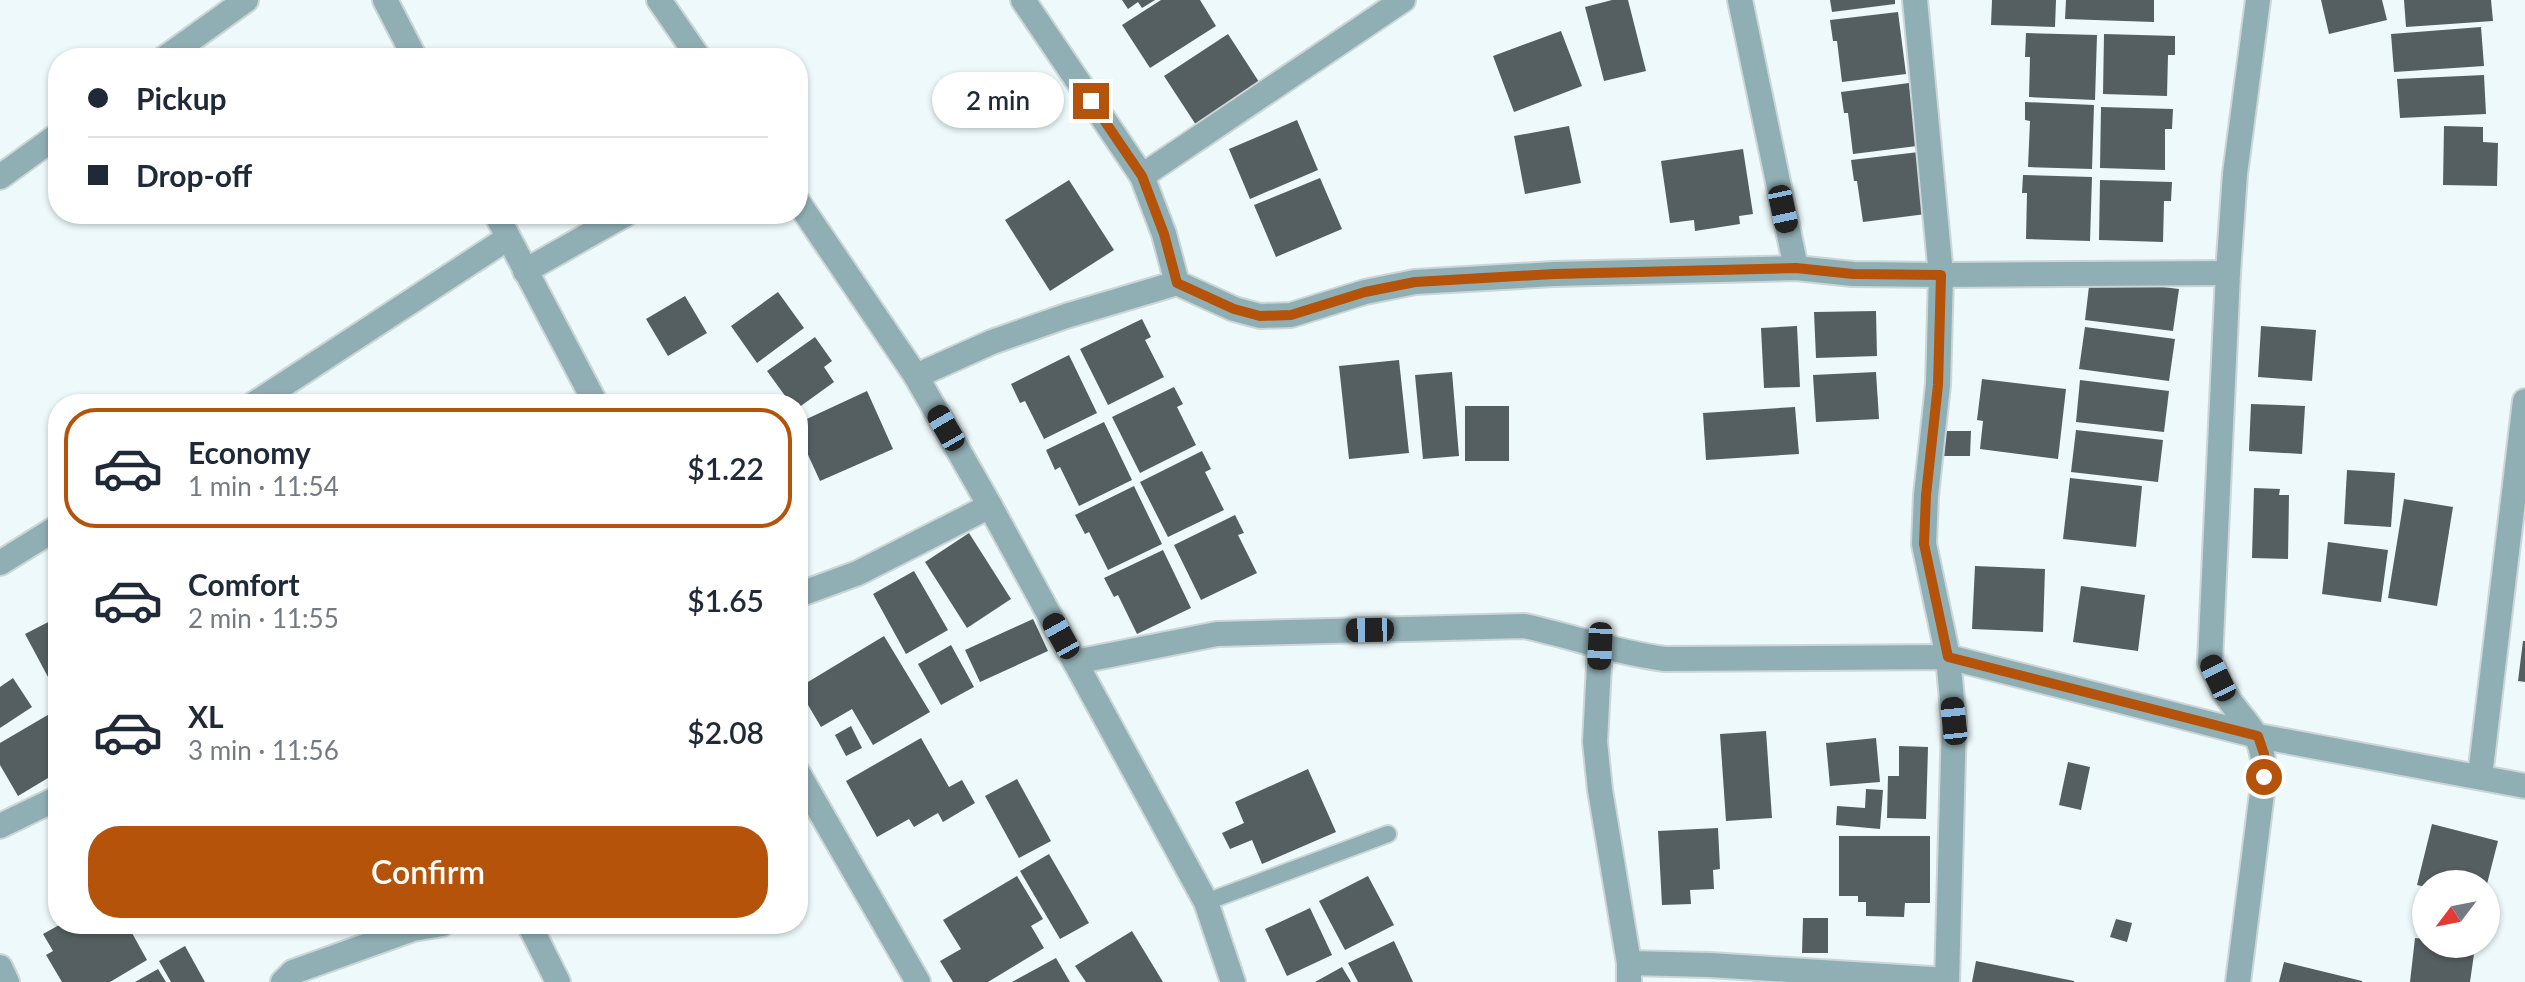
<!DOCTYPE html>
<meta charset="utf-8">
<style>
body{margin:0;font-family:Lato,sans-serif;background:#f2f2f3;color:#1f2937;height:100vh;display:flex;flex-direction:column;font-size:30px;white-space:nowrap}
*{box-sizing:border-box;margin:0}
p{font-size:26px;color:#747a83}
.icon{flex:none;width:44px;height:44px;fill:none;stroke:currentColor;stroke-width:2;stroke-linecap:round;stroke-linejoin:round}
.map{position:relative;flex:1;overflow:hidden}
.side{position:absolute;left:48px;top:394px;width:760px;height:540px;display:flex;flex-direction:column;background:#fff;border-radius:32px;box-shadow:0 2px 6px #0004}
.side>*{flex:none}
.guide{position:absolute;left:48px;top:48px;width:760px;height:176px;border-radius:32px;box-shadow:0 2px 6px #0004;display:grid;align-content:center;height:176px;padding:0 40px;background:#fff}
.needle{width:52px;rotate:238deg}
.tools{position:absolute;left:2412px;top:870px;display:grid;gap:16px}
.tools a{display:grid;place-items:center;width:88px;height:88px;border-radius:50%;background:#fff;box-shadow:0 2px 6px #0004;font-size:40px}
.end{position:absolute;width:36px;height:36px;margin:-18px;border:10px solid #b45309;background:#fff;box-shadow:0 0 0 4px #fff}
.from{border-radius:50%}
.bubble{position:absolute;height:56px;border-radius:28px;background:#fff;box-shadow:0 2px 6px #0004;font-size:26px;font-weight:600;line-height:56px;text-align:center}
.car{position:absolute;width:24px;height:48px;margin:-24px -12px;border-radius:10px;box-shadow:0 0 6px 2px #0007;background:linear-gradient(#222 24%,#8ab4d8 0 40%,#222 0 76%,#8ab4d8 0 86%,#222 0)}
.guide b{display:flex;align-items:center;gap:28px;height:76px;font-size:30px}
.guide b+b{border-top:2px solid #e0e1e3}
.guide i{width:20px;height:20px;background:#1f2937}
ul{padding:14px 0 0;list-style:none}
li{display:flex;align-items:center;gap:24px;height:120px;margin:0 16px 12px;padding:0 24px;border:4px solid transparent;border-radius:32px}
li div{flex:1}
li b{display:block;font-size:30px}
li em{font-style:normal;font-weight:600}
li.selected{border-color:#b45309}
li>.icon{width:72px;height:72px;stroke-width:1.5}
.action{display:flex;gap:16px;margin-top:auto;padding:16px 40px}
.action a{flex:1;height:92px;border-radius:32px;background:#b45309;color:#fff;font-size:32px;font-weight:600;line-height:92px;text-align:center}
.map>svg:first-child{display:block}
.building{fill:#555f61}
.lines{fill:none;stroke-linecap:round;stroke-linejoin:round}
.service-casing{stroke:#ccd6d7;stroke-width:20}
.minor-casing{stroke:#ccd6d7;stroke-width:28}
.service{stroke:#90afb5;stroke-width:16}
.minor{stroke:#90afb5;stroke-width:24}
.route{stroke:#b45309;stroke-width:10}
</style>
<div class="map">
<svg width="2525" height="982" viewBox="0 0 2525 982">
<rect width="100%" height="100%" fill="#eef9fb"/>
<g class="building">
<polygon points="1122,0 1155,0 1142,8 1138,2 1128,9"/>
<polygon points="1161,0 1200,0 1216,26 1150,68 1122,25"/>
<polygon points="1612,0 1628,0 1646,71 1604,81 1585,7"/>
<polygon points="1830,0 1895,0 1895,4 1832,12"/>
<polygon points="1992,0 2056,0 2055,27 1991,25"/>
<polygon points="2066,0 2154,0 2154,22 2065,19"/>
<polygon points="2321,0 2382,0 2387,20 2329,34"/>
<polygon points="2404,0 2491,0 2493,21 2406,27"/>
<polygon points="1898,12 1906,74 1842,82 1837,41 1833,41 1830,20"/>
<polygon points="2481,27 2484,66 2394,72 2391,34"/>
<polygon points="1561,31 1582,86 1514,112 1493,56"/>
<polygon points="2026,33 2097,35 2095,100 2029,97 2030,57 2025,57"/>
<polygon points="1228,34 1261,85 1198,128 1164,76"/>
<polygon points="2104,34 2175,36 2175,55 2168,55 2167,96 2103,94"/>
<polygon points="2484,75 2486,114 2400,118 2397,79"/>
<polygon points="1909,83 1917,146 1853,154 1848,113 1844,113 1841,92"/>
<polygon points="2025,102 2094,105 2092,169 2028,167 2030,121 2025,120"/>
<polygon points="2101,107 2173,109 2172,129 2165,129 2165,170 2100,168"/>
<polygon points="1297,120 1318,170 1250,199 1229,149"/>
<polygon points="1569,126 1581,183 1525,194 1514,136"/>
<polygon points="2444,126 2483,127 2483,142 2498,143 2497,186 2443,185"/>
<polygon points="1743,149 1753,214 1739,216 1740,224 1695,231 1694,220 1670,223 1661,161"/>
<polygon points="1919,152 1926,214 1863,222 1857,181 1854,181 1851,160"/>
<polygon points="2023,175 2092,177 2090,241 2026,239 2027,193 2022,193"/>
<polygon points="1320,178 1342,229 1276,257 1254,205"/>
<polygon points="1069,180 1114,250 1050,291 1005,220"/>
<polygon points="2100,180 2172,182 2171,201 2164,201 2163,242 2099,240"/>
<polygon points="2090,278 2179,289 2173,331 2085,320"/>
<polygon points="778,292 804,328 757,363 731,326"/>
<polygon points="685,296 707,333 668,356 646,319"/>
<polygon points="1876,311 1877,356 1816,358 1814,312"/>
<polygon points="1142,319 1151,337 1145,340 1164,377 1108,405 1080,349"/>
<polygon points="1797,326 1800,387 1764,388 1761,328"/>
<polygon points="2261,326 2316,330 2312,381 2258,377"/>
<polygon points="2085,327 2175,339 2169,381 2079,369"/>
<polygon points="815,337 832,361 824,367 834,382 798,408 798,404 791,404 767,371"/>
<polygon points="1069,355 1097,413 1044,439 1025,401 1020,403 1011,384"/>
<polygon points="1399,360 1409,453 1349,459 1339,366"/>
<polygon points="1452,372 1459,456 1423,459 1415,375"/>
<polygon points="1876,372 1879,419 1816,422 1813,375"/>
<polygon points="1982,379 2066,389 2058,459 1980,449 1983,421 1977,420"/>
<polygon points="2080,380 2169,391 2164,432 2076,422"/>
<polygon points="1174,387 1183,404 1177,407 1196,445 1140,473 1112,417"/>
<polygon points="867,391 893,449 820,481 798,433 798,423"/>
<polygon points="2251,404 2305,406 2302,454 2249,451"/>
<rect x="1465" y="406" width="44" height="55"/>
<polygon points="1795,407 1799,454 1706,460 1703,413"/>
<polygon points="1104,422 1132,480 1079,506 1060,467 1055,470 1046,450"/>
<polygon points="2076,430 2163,440 2158,482 2071,472"/>
<polygon points="1945,431 1971,431 1970,456 1944,456"/>
<polygon points="1202,451 1211,469 1205,472 1224,510 1168,537 1140,482"/>
<polygon points="2347,470 2395,473 2391,527 2344,524"/>
<polygon points="2070,478 2142,486 2136,547 2063,539"/>
<polygon points="1134,486 1162,544 1108,570 1089,532 1085,534 1075,515"/>
<polygon points="2254,488 2280,489 2279,495 2289,495 2288,559 2252,558"/>
<polygon points="2404,499 2453,507 2437,606 2388,598"/>
<polygon points="1235,515 1244,533 1238,535 1257,573 1201,600 1174,545"/>
<polygon points="969,533 1011,599 967,628 925,562"/>
<polygon points="2328,542 2388,550 2381,602 2322,594"/>
<polygon points="1163,550 1191,608 1137,634 1118,595 1114,597 1104,578"/>
<polygon points="1975,566 2045,569 2043,632 1972,629"/>
<polygon points="914,571 948,630 906,654 873,594"/>
<polygon points="2081,586 2145,595 2138,651 2073,642"/>
<polygon points="58,617 58,689 55,690 25,634"/>
<polygon points="1033,619 1048,651 980,682 965,650"/>
<polygon points="884,636 930,712 873,745 852,709 821,727 798,688"/>
<polygon points="2523,641 2525,641 2525,682 2518,681"/>
<polygon points="951,645 974,687 941,705 918,664"/>
<polygon points="13,678 32,707 0,728 0,687"/>
<polygon points="58,709 58,772 18,796 0,765 0,743"/>
<polygon points="851,726 862,748 846,756 835,735"/>
<polygon points="1766,731 1772,818 1726,821 1720,734"/>
<polygon points="921,738 949,787 962,780 975,803 943,822 938,813 914,827 909,819 877,837 846,781"/>
<polygon points="1876,738 1880,782 1830,786 1826,743"/>
<polygon points="1899,746 1928,747 1926,819 1887,818 1888,776 1899,776"/>
<polygon points="2068,762 2090,767 2081,810 2059,805"/>
<polygon points="1308,769 1336,832 1262,864 1252,840 1230,849 1222,833 1244,823 1235,802"/>
<polygon points="1017,779 1051,841 1019,858 985,796"/>
<polygon points="1866,789 1883,790 1880,829 1836,825 1837,806 1865,808"/>
<polygon points="2432,824 2498,841 2487,884 2426,884 2426,887 2417,885"/>
<polygon points="1718,828 1720,869 1713,870 1714,889 1690,890 1691,904 1662,905 1658,831"/>
<polygon points="1839,836 1930,836 1930,903 1905,903 1904,917 1866,916 1866,902 1858,902 1858,896 1839,896"/>
<polygon points="1049,854 1089,923 1060,939 1020,871"/>
<polygon points="1017,876 1043,919 1031,926 1044,948 988,982 953,982 940,961 961,949 943,920"/>
<polygon points="1368,876 1394,925 1345,950 1319,901"/>
<polygon points="1310,908 1332,955 1287,976 1265,929"/>
<polygon points="1803,918 1828,918 1828,953 1802,953"/>
<polygon points="2116,919 2132,923 2127,942 2110,937"/>
<polygon points="61,924 127,924 147,960 110,982 62,982 46,955 53,951 43,934"/>
<polygon points="1132,931 1163,982 1086,982 1075,966"/>
<polygon points="2415,938 2426,939 2426,944 2446,944 2445,950 2474,954 2470,982 2410,982"/>
<polygon points="1394,941 1413,982 1358,982 1348,963"/>
<polygon points="185,946 205,982 171,982 159,961"/>
<polygon points="1056,958 1070,982 1012,982"/>
<polygon points="1976,961 2074,981 2074,982 1972,982"/>
<polygon points="2284,962 2362,981 2362,982 2279,982"/>
<polygon points="1342,967 1351,982 1315,982"/>
<polygon points="158,969 166,982 135,982"/>
</g>
<g class="lines">
<g class="service-casing">
<polyline id="service" points="1206,902 1388,834"/>
</g>
<g class="minor-casing">
<g id="minor">
<polyline points="385,0 415,58"/>
<polyline points="659,0 699,58"/>
<polyline points="1023,0 1142,176 1164,234 1177,283"/>
<polyline points="1740,0 1796,268"/>
<polyline points="1915,0 1941,275 2228,273"/>
<polyline points="165,58 246,0"/>
<polyline points="1142,176 1403,0"/>
<polyline points="0,177 58,135"/>
<polyline points="798,202 916,376 990,506 1206,902 1233,982"/>
<polyline points="496,214 596,404"/>
<polyline points="525,271 626,214"/>
<polyline points="916,376 992,342 1066,316 1177,283 1234,309 1260,316 1291,315 1365,292 1415,282 1554,274 1796,268 1853,274 1941,275 1938,385 1926,495 1924,544 1948,657 1954,721 1947,982"/>
<polyline points="254,404 508,238"/>
<polyline points="0,563 58,527"/>
<polyline points="798,595 858,573 990,506"/>
<polyline points="1600,646 1595,742 1600,790 1629,963 1629,982"/>
<path d="M1075,662L1217,634L1524,626C1571,636 1617,653 1665,659L1948,657L2258,736L2525,786"/>
<polyline points="798,773 918,982"/>
<polyline points="2480,776 2525,401"/>
<polyline points="0,826 58,798"/>
<polyline points="529,924 558,982"/>
<polyline points="1629,963 1710,965 1947,980"/>
<polyline points="0,967 7,982"/>
<polyline points="283,982 293,972 413,929 442,924"/>
<path d="M2238,982L2264,777C2264,729 2246,728 2224,692C2219,682 2215,672 2210,662L2228,273L2235,174L2258,0"/>
</g>
</g>
<use href="#service" class="service"/>
<use href="#minor" class="minor"/>
</g>
<g class="lines">
<polyline class="route" points="1091,101 1142,176 1164,234 1177,283 1234,309 1260,316 1291,315 1365,292 1415,282 1554,274 1796,268 1853,274 1941,275 1938,385 1926,495 1924,544 1948,657 2258,736 2264,754 2264,777"/>
</g>
</svg>
<div class="tools">
<a><svg class="needle" viewBox="-14 -14 28 28"><path d="M0-13l5 13h-10z" fill="#e53935"/><path d="M0 13l5-13h-10z" fill="#747a83"/></svg></a>
</div>
<i class="end from" style="left:2264px;top:777px"></i>
<i class="end" style="left:1091px;top:101px"></i>
<div class="bubble" style="left:932px;top:72px;width:132px">2 min</div>
<i class="car" style="left:1783px;top:209px;rotate:168deg"></i>
<i class="car" style="left:946px;top:428px;rotate:330deg"></i>
<i class="car" style="left:1370px;top:630px;rotate:269deg"></i>
<i class="car" style="left:1061px;top:636px;rotate:331deg"></i>
<i class="car" style="left:1600px;top:646px;rotate:183deg"></i>
<i class="car" style="left:2218px;top:678px;rotate:334deg"></i>
<i class="car" style="left:1954px;top:721px;rotate:354deg"></i>
<div class="guide">
<b><i class="from"></i>Pickup</b>
<b><i></i>Drop-off</b>
</div>
<section class="side">
<ul>
<li class="selected"><svg class="icon" aria-label="car" viewBox="0 0 24 24"><path d="M5 17H2v-5l4-1 3-4h7l3 4 3 1v5h-3M9 17h6M6 11h13"/><circle cx="7" cy="17" r="2"/><circle cx="17" cy="17" r="2"/></svg><div><b>Economy</b><p>1 min · 11:54</p></div><em>$1.22</em></li>
<li><svg class="icon" aria-label="car" viewBox="0 0 24 24"><path d="M5 17H2v-5l4-1 3-4h7l3 4 3 1v5h-3M9 17h6M6 11h13"/><circle cx="7" cy="17" r="2"/><circle cx="17" cy="17" r="2"/></svg><div><b>Comfort</b><p>2 min · 11:55</p></div><em>$1.65</em></li>
<li><svg class="icon" aria-label="car" viewBox="0 0 24 24"><path d="M5 17H2v-5l4-1 3-4h7l3 4 3 1v5h-3M9 17h6M6 11h13"/><circle cx="7" cy="17" r="2"/><circle cx="17" cy="17" r="2"/></svg><div><b>XL</b><p>3 min · 11:56</p></div><em>$2.08</em></li>
</ul>
<div class="action"><a>Confirm</a></div>
</section>
</div>
